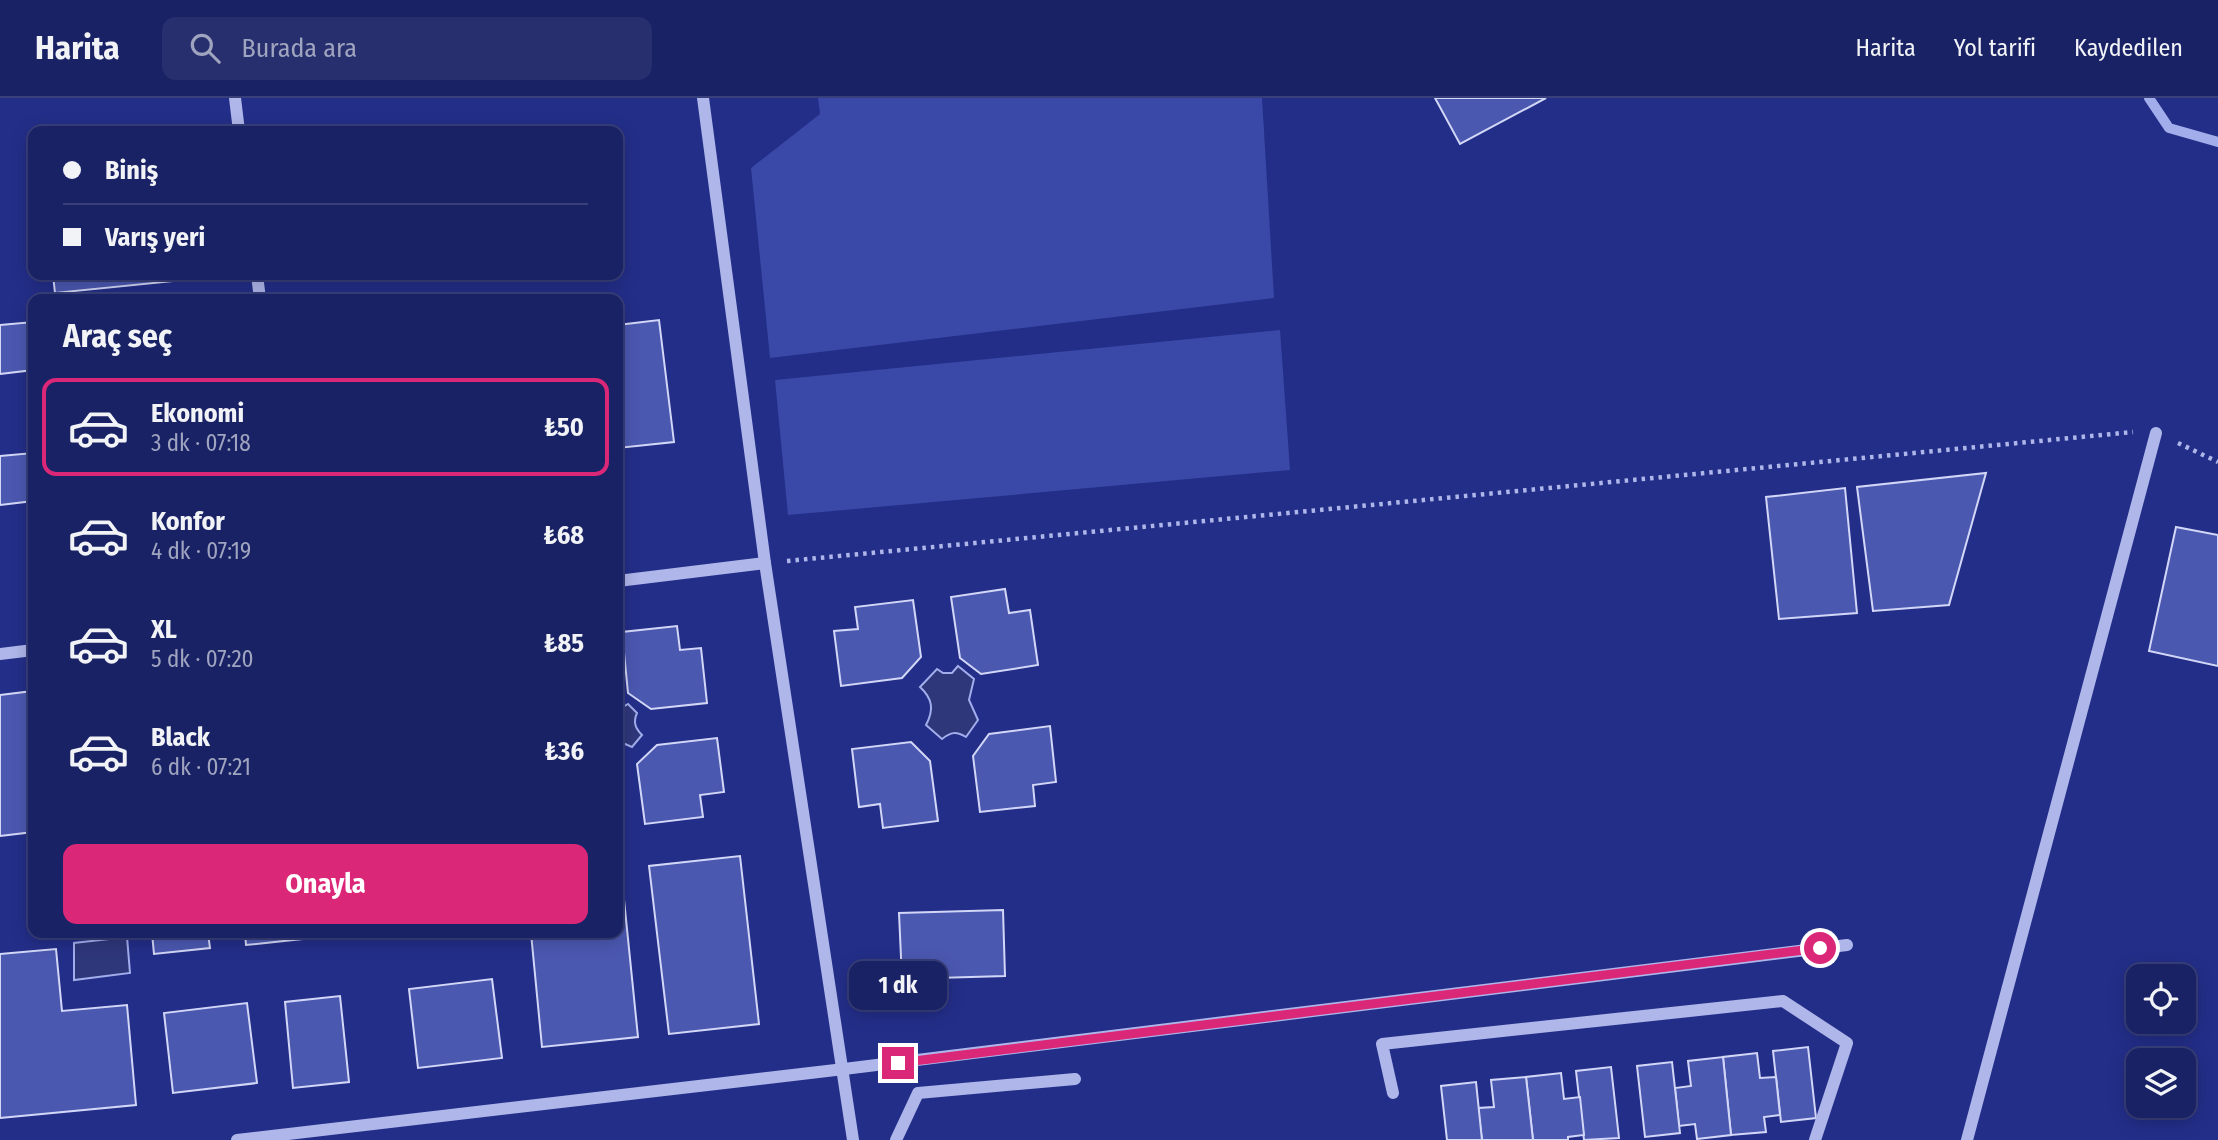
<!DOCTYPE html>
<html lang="tr">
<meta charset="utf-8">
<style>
body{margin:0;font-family:"Fira Sans Condensed",sans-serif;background:#272f6f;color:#f1f3f6;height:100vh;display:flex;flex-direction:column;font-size:26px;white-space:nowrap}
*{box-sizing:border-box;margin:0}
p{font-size:23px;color:#9fa4bf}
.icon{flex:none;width:38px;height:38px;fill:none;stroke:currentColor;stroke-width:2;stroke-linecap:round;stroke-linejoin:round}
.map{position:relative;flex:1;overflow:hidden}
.side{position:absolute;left:28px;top:196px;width:595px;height:644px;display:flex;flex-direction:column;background:#1a2266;border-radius:14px;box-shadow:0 4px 18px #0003,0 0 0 2px #383f7a}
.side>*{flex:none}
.top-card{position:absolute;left:28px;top:28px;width:595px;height:154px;border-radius:14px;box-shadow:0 4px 18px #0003,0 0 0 2px #383f7a;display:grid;align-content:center;height:154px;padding:0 35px;background:#1a2266}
.tools{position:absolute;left:2126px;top:866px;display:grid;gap:14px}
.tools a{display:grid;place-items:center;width:70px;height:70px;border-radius:14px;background:#1a2266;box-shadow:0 4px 18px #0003,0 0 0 2px #383f7a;font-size:35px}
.end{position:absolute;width:32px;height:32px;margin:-16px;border:9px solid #db2777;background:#fff;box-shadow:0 0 0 4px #fff}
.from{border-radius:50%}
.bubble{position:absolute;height:49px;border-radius:14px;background:#1a2266;box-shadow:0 4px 18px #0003,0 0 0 2px #383f7a;font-size:23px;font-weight:700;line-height:49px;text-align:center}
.top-card b{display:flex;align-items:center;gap:24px;height:66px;font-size:26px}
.top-card b+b{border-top:2px solid #383f7a}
.top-card i{width:18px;height:18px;background:#f1f3f6}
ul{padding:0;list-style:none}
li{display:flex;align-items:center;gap:21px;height:98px;margin:0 14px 10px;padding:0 21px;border:4px solid transparent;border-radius:14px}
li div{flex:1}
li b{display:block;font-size:26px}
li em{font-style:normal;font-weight:700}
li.current{border-color:#db2777}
li>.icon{width:63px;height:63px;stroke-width:1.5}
h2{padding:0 35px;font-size:32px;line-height:84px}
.button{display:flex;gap:14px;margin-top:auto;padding:14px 35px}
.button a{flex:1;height:80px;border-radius:14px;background:#db2777;color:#fff;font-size:28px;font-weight:700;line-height:80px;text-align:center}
header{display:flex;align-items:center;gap:42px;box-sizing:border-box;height:98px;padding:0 35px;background:#1a2266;border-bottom:2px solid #383f7a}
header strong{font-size:33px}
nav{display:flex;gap:38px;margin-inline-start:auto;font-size:24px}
.search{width:490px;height:63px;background:#272f6f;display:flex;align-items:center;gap:18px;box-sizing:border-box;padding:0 24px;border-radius:14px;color:#9fa4bf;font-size:26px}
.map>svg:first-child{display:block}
.green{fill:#3a48a7}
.water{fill:#2f377b;stroke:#a2adeb;stroke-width:2}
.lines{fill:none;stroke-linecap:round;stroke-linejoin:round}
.stream{stroke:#a2adeb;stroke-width:10}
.building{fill:#4b58b0;stroke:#d3d7f7;stroke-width:2}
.path{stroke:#aeb6ea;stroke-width:4.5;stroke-dasharray:3.5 5;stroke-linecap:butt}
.minor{stroke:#aeb6ea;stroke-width:12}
.route{stroke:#db2777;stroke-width:9}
</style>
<header>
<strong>Harita</strong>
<div class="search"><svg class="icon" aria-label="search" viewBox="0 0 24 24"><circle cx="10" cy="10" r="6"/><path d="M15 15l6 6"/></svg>Burada ara</div>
<nav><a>Harita</a><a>Yol tarifi</a><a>Kaydedilen</a></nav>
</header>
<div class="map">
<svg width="2218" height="1042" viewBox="0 0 2218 1042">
<rect width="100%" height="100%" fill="#232e88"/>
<g class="green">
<polygon points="818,0 1262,0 1274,200 770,260 751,70 820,16"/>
<polygon points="1280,232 1290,372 788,417 775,282"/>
</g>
<g class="water">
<path d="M958,568L974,581L969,602L978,622L966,639C956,633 951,634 942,641L926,627C934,612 933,601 920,589L937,571L943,575H952Z"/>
<path d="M628,606L637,615C633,624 635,630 642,637L632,649L618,643V612Z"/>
<polygon points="127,839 130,875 74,882 74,845"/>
</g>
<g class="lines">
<polyline class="stream" points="2149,0 2169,30 2218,44"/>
</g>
<g class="building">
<polygon points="1435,0 1546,0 1460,46"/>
<polygon points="53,177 203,177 204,180 55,195"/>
<polygon points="659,222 674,344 618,350 618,227"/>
<polygon points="33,224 33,272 0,276 0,227"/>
<polygon points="33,355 33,403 0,407 0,358"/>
<polygon points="1986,375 1949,507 1873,513 1857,389"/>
<polygon points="1845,390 1857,515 1779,521 1766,399"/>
<polygon points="2176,429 2218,437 2218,568 2149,553"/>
<polygon points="1005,491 1009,515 1030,512 1038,567 981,576 960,560 951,499"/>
<polygon points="913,502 921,559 902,580 841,588 834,533 858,531 855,509"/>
<polygon points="677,528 680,552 701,550 707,605 651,611 628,595 622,534"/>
<polygon points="33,593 33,734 0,738 0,597"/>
<polygon points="1050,628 1056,684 1033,687 1035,708 980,714 973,658 989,636"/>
<polygon points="717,640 724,694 700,697 703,719 645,726 637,666 657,647"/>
<polygon points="911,644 930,663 938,723 883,730 880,706 859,709 852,651"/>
<polygon points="740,758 759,926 669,936 649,768"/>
<polygon points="618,772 621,772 638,939 542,949 531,835 618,835"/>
<polygon points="1003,812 1005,878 902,881 899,815"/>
<polygon points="152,835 208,835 210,850 154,856"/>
<polygon points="245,835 301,835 302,841 246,847"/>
<polygon points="56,851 62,913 127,907 136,1007 0,1020 0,856"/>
<polygon points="492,881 502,960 418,970 409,891"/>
<polygon points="340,898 349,984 293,990 285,904"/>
<polygon points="247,905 257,985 173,995 164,915"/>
<polygon points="1808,949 1816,1020 1781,1024 1773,953"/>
<polygon points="1757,955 1760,980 1776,979 1780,1017 1764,1019 1766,1034 1731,1037 1723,959"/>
<polygon points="1723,959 1731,1037 1697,1041 1695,1026 1679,1028 1675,990 1691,988 1688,963"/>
<polygon points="1672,964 1680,1035 1645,1039 1637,968"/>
<polygon points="1611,969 1619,1040 1584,1042 1576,973"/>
<polygon points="1561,975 1564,1001 1580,999 1584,1037 1568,1039 1568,1042 1533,1042 1526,979"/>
<polygon points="1526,979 1533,1042 1482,1042 1478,1010 1494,1009 1491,982"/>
<polygon points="1476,984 1482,1042 1447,1042 1441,988"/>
</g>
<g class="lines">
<g class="path">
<polyline points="2178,345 2218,364"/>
<polyline points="787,463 2133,334"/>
</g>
<g class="minor">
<polyline points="235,0 239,33"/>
<polyline points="703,0 765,465 853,1042"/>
<polyline points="257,177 260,201"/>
<polyline points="618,483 765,465"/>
<polyline points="0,556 33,552"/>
<polyline points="1393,995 1382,946 1783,903 1847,945 1815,1042"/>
<polyline points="237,1042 844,971 1847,847"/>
<polyline points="896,1042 918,995 1075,981"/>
<polyline points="1967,1042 2156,335"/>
</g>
</g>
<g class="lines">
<polyline class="route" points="898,965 1820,850"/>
</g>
</svg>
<div class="tools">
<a><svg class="icon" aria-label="locate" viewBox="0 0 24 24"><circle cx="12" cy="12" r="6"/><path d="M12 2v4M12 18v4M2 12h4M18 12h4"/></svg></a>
<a><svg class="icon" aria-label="layers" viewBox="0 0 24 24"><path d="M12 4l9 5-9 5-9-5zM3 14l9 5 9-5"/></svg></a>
</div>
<i class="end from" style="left:1820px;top:850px"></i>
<i class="end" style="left:898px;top:965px"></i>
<div class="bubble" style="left:849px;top:863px;width:98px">1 dk</div>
<div class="top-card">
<b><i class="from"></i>Biniş</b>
<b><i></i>Varış yeri</b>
</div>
<section class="side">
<h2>Araç seç</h2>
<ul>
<li class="current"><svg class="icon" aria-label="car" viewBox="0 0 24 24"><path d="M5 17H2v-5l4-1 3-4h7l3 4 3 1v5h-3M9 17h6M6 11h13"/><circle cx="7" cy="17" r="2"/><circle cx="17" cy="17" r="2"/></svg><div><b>Ekonomi</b><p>3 dk · 07:18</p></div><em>₺50</em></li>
<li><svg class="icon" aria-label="car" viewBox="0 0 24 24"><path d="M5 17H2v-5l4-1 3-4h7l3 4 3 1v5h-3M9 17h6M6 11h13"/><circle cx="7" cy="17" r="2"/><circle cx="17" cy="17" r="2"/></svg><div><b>Konfor</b><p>4 dk · 07:19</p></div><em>₺68</em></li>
<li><svg class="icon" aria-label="car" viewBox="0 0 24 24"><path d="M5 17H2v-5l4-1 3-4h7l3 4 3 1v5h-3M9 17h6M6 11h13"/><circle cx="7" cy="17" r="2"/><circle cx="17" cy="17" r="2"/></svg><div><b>XL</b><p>5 dk · 07:20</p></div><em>₺85</em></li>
<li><svg class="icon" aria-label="car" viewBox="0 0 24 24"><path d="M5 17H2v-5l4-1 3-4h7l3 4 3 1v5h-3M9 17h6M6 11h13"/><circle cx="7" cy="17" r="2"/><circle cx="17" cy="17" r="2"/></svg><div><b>Black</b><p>6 dk · 07:21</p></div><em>₺36</em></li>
</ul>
<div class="button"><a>Onayla</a></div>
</section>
</div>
